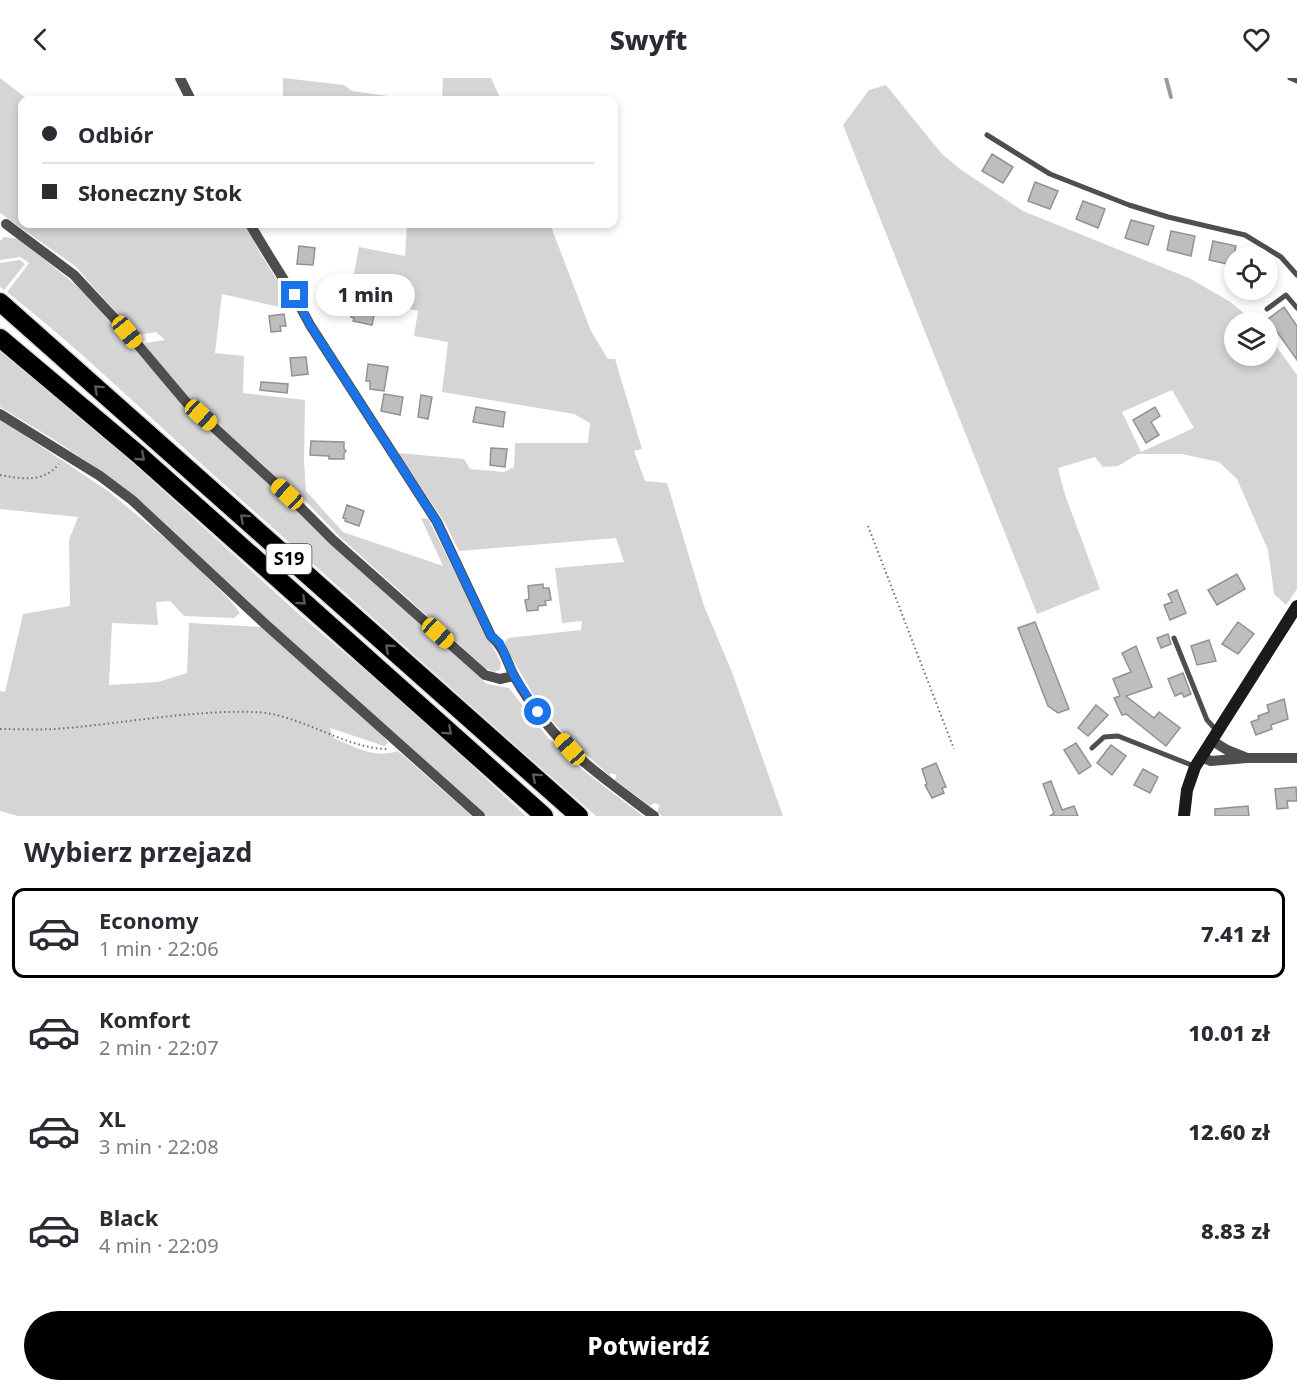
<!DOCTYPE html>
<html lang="pl">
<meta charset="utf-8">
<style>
body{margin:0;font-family:"Noto Sans",sans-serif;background:#f7f7f7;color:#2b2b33;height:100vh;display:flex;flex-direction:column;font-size:22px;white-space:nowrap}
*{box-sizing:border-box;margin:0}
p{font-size:20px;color:#7c7c81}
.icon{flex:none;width:33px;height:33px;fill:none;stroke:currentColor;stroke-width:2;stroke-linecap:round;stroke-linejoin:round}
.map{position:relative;height:738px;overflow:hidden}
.panel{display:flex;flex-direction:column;background:#fff;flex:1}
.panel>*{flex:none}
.top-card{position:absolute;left:18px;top:18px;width:600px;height:132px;border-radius:12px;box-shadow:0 3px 9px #0003;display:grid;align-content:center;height:132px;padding:0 24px;background:#fff}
.tools{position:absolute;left:1224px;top:168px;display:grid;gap:12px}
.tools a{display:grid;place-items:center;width:54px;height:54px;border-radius:50%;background:#fff;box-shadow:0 3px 9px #0003;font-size:30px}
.end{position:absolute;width:27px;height:27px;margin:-14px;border:8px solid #1a73e8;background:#fff;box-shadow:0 0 0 3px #fff}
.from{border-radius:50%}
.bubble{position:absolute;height:42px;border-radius:21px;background:#fff;box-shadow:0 3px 9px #0003;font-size:20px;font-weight:800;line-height:42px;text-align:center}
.car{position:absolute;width:18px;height:36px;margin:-18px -9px;border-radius:8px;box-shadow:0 0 4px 2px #0007;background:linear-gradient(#f5c518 24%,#345 0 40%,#f5c518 0 76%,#345 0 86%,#f5c518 0)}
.top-card b{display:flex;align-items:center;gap:21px;height:57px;font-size:22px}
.top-card b+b{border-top:2px solid #e1e1e2}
.top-card i{width:15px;height:15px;background:#2b2b33}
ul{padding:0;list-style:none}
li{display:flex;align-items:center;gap:18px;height:90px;margin:0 12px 9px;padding:0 12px;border:3px solid transparent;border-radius:12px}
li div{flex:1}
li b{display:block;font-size:22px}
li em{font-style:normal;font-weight:800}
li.on{border-color:#000}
li>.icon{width:54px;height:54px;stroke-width:1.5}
h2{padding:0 24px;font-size:27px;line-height:72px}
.cta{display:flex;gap:12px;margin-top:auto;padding:12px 24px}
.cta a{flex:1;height:69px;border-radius:36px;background:#000;color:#fff;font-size:24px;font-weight:800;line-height:69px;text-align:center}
header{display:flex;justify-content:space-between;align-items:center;height:78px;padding:0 24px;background:#fff;font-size:27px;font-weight:800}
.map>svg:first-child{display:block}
.green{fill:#d5d5d5;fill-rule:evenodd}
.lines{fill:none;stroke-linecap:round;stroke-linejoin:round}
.stream{stroke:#9c9c9c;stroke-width:4}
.building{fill:#bebebe;stroke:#929292;stroke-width:1.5}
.highway-casing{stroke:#dbdbdb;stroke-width:21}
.path{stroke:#707070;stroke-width:2;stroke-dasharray:1.5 3;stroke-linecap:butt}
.lane{stroke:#4e4e4e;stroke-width:5}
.street{stroke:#4e4e4e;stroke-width:10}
.secondary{stroke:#1b1b1b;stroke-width:12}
.highway{stroke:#000;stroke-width:18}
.oneway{stroke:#595959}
.route{stroke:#1a73e8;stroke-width:8}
.labels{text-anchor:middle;stroke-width:5;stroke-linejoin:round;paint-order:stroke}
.shield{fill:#fff;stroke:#4c4c4c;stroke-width:1.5}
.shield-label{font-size:18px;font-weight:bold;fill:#000}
</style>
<header><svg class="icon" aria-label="back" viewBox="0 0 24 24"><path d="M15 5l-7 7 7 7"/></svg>Swyft<svg class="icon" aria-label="heart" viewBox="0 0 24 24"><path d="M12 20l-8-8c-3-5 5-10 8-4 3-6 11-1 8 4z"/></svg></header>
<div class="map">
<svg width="1297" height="738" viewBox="0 0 1297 738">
<rect width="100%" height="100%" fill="#fff"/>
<g class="green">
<polygon points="0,0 26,20 42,22 22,22 22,146 245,146 260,175 297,233 222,216 215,275 244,278 243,315 305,322 304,383 306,413 343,454 443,488 421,440 428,441 501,585 500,592 494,594 485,590 341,460 286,403 276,402 270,393 187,319 145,269 145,265 165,262 156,254 138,257 133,254 75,188 0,135"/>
<polygon points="283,0 344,7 352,13 417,22 311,22 311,19 283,19"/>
<polygon points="443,0 491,0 501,22 442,22"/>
<path d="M886,7L941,75L960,91L1023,133L1189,200L1229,223L1255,244H1234V278H1268V257L1297,297V511L1286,527L1274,516L1268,472L1237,401L1219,384L1182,376H1138L1118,388L1103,389L1095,379L1058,390L1065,417L1100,511L1037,536L843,47L869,12ZM1172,312L1194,350L1141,374L1122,334Z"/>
<polygon points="407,146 550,146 591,253 608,281 615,281 642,371 634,373 645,403 667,405 704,528 732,594 783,738 662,738 657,734 660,727 654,725 650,728 615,702 616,697 612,695 609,697 569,661 542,632 504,566 508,560 581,552 582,543 562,545 555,490 624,484 616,460 459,473 445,445 398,375 464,381 470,391 504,394 514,389 515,365 588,365 590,345 574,336 442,314 448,264 414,258 418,233 350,216 359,169 405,178"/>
<path d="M4,159L19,161L81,211L179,322L487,606L509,610L548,660L584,693L643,738H596C465,624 337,507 207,391C141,331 77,269 7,214L29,185L20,179L0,182V163Z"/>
<polygon points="20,182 25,186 4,212 0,209 0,185"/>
<polygon points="0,272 94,350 300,537 413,633 526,738 486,738 105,396 53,361 0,329"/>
<path d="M0,341L108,413L184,476L230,522L240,535L234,540L184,538L170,523L156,524L158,547L112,545L109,607L158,604L187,595L189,545L261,549L380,653L388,665L384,668L330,650L333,660C356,669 373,681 398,673L472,738H18L0,733V613L5,614L23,536L70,528L69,462L78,439L0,431Z"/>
</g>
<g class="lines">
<polyline class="stream" points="1166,0 1171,19"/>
</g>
<g class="building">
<polygon points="992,76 1013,89 1003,105 982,93"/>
<polygon points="1035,104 1058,113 1050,131 1028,123"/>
<polygon points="1083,123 1105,131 1098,150 1076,141"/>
<polygon points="1131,142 1154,148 1148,167 1125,160"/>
<polygon points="1171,153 1195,158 1191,178 1167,172"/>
<polygon points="1213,163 1236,168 1232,187 1209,182"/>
<polygon points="299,168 315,170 313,187 297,186"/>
<polygon points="354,228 375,232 372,247 353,243 354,240 351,239"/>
<polygon points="1284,229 1297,248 1297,282 1268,241"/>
<polygon points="284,236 286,248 280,248 281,253 271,254 269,238"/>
<polygon points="306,279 308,296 292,298 290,280"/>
<polygon points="368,286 388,289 384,313 370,311 370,303 366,303"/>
<polygon points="261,304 288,306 287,315 260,312"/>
<polygon points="384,316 403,319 400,337 381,333"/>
<polygon points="421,317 432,319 428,341 418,339"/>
<polygon points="476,329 505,334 503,349 473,344"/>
<polygon points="1155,329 1160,338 1151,344 1159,357 1146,365 1133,342"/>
<polygon points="311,363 344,364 344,371 346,373 344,375 344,381 329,381 329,378 310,377"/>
<polygon points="491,370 507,371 505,389 490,387"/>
<polygon points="347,427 364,433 359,448 345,443 346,441 343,440"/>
<polygon points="1237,496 1245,511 1217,527 1208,512"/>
<polygon points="543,506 543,510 549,510 551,522 545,523 546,527 538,528 538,532 527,533 525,522 529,521 528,508"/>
<polygon points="1177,512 1186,535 1170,542 1164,527 1172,524 1168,516"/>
<polygon points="1035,544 1069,631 1058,635 1048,628 1018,550"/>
<polygon points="1238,544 1254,556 1238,576 1222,566"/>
<polygon points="1168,556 1171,566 1161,570 1157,560"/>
<polygon points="1209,562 1216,583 1197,587 1191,568"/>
<polygon points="1136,568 1152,609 1126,618 1154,640 1159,634 1180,650 1166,668 1126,636 1122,637 1114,620 1120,618 1113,601 1131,594 1122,575"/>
<polygon points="1183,595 1191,616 1184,619 1182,615 1175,618 1168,601"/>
<polygon points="1284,621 1288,641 1271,647 1272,651 1256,657 1251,644 1259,641 1258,638 1269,634 1267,627"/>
<polygon points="1096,627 1108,637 1088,658 1078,650"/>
<polygon points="1076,665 1091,688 1079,696 1064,672"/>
<polygon points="1111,667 1126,678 1112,697 1097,685"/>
<polygon points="936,685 946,709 942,710 944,715 932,720 925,707 927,706 922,691"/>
<polygon points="1143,691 1158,699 1150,715 1134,707"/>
<polygon points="1051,703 1062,732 1074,728 1078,738 1050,738 1054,735 1043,706"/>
<polygon points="1296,709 1297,723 1287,723 1288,730 1277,731 1275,711"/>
<polygon points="1248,728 1249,738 1215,738 1215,731"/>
</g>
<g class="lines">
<g class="highway-casing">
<g id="highway">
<polyline points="0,224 579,738"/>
<polyline points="0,260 138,376 544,738"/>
</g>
</g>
<g class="path">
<path d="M0,397C22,401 43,405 59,386"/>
<polyline points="868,448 954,671"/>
<path d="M0,651C18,651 37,652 55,651C121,646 188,632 255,634C298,635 346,671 387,671"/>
</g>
<g class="lane">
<polyline points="1290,0 1297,3"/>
<polyline points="987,57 1050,96 1129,127 1168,139 1245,157 1281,179 1297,197"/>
<polyline points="1267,231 1286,217 1297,230"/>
<polyline points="1174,560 1207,642 1217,653"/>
<polyline points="1092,670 1104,659 1118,658 1194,688"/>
</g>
<g class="street">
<polyline points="180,0 191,22"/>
<polyline points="6,146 74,197 127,254 186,324 287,416 333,462 485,597 500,601 514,598"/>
<path d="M250,146C269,180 292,212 310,247L437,444L491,558C504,569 507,584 514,598C523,614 534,630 545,644C575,682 616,709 654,738"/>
<polyline points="0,336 100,398 132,422 264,545 480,738"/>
<polyline points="1211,662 1227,672 1247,680"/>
<polyline points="1201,679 1211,683 1247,680 1297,680"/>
</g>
<polyline class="secondary" points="1184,738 1187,712 1195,689 1297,528"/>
<use href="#highway" class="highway"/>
</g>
<defs><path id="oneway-chevron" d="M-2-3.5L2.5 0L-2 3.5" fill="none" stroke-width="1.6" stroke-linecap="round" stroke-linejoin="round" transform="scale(1.5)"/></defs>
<g class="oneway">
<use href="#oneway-chevron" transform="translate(98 311) rotate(-138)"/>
<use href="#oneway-chevron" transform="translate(141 379) rotate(41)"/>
<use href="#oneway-chevron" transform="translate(244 440) rotate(-138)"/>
<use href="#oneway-chevron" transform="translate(302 523) rotate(42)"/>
<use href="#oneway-chevron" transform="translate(389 570) rotate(-139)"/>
<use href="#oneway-chevron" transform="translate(448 653) rotate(42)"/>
<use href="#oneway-chevron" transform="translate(536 699) rotate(-138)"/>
</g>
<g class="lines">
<polyline class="route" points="295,217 310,247 437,444 491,558 500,565 514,598 538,634"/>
</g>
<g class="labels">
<rect class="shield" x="266.5" y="466" width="45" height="30" rx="4.5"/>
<g class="shield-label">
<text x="289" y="487">S19</text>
</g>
</g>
</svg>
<div class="tools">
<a><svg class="icon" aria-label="locate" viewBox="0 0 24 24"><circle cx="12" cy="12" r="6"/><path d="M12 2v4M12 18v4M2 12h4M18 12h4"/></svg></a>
<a><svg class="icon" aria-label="layers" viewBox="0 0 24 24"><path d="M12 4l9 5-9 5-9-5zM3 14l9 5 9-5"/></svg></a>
</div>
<i class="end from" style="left:538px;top:634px"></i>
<i class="end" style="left:295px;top:217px"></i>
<div class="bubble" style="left:316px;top:196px;width:99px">1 min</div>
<i class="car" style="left:127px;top:254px;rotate:141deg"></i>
<i class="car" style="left:201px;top:337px;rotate:132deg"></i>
<i class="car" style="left:287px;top:416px;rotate:313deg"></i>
<i class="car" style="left:438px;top:555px;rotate:132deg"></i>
<i class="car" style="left:570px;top:671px;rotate:318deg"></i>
<div class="top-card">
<b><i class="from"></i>Odbiór</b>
<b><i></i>Słoneczny Stok</b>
</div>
</div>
<section class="panel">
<h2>Wybierz przejazd</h2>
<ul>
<li class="on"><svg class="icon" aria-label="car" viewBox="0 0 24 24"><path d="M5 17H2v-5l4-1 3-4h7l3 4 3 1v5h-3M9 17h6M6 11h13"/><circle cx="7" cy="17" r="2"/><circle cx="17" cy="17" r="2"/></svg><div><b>Economy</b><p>1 min · 22:06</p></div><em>7.41 zł</em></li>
<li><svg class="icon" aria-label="car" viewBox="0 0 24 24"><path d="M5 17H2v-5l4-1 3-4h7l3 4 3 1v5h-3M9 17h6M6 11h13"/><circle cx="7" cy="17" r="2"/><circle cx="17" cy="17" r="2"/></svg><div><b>Komfort</b><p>2 min · 22:07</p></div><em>10.01 zł</em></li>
<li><svg class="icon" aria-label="car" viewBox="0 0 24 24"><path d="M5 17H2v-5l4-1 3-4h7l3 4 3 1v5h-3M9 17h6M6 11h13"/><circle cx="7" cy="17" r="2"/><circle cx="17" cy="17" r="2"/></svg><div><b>XL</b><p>3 min · 22:08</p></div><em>12.60 zł</em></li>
<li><svg class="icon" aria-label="car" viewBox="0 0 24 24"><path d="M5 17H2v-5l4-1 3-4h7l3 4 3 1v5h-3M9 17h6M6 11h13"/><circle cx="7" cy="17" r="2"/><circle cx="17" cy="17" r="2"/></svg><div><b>Black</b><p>4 min · 22:09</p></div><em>8.83 zł</em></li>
</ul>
<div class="cta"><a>Potwierdź</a></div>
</section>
